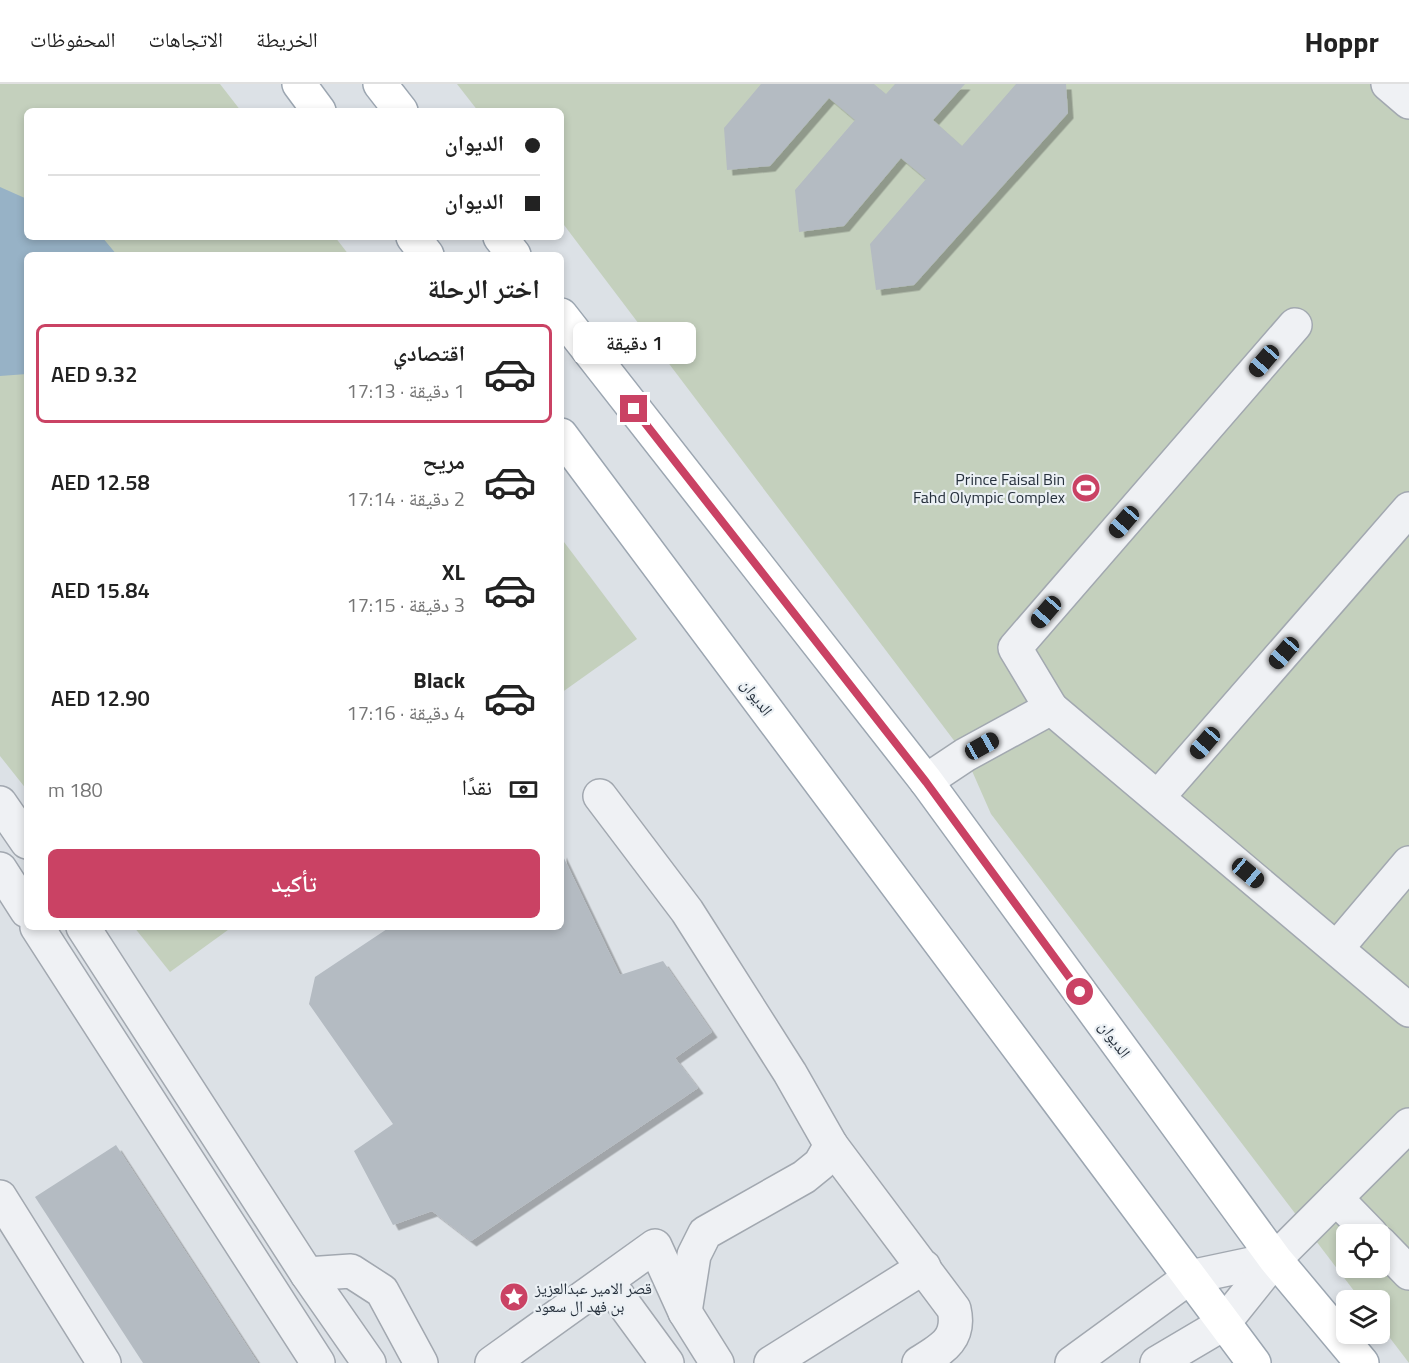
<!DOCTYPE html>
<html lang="ar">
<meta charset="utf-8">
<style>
body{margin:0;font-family:"Titillium Web","Noto Naskh Arabic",sans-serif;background:#f6f6f6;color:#222;direction:rtl;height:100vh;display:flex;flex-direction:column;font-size:22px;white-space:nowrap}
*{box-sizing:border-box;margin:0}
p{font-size:20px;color:#767676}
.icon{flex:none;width:33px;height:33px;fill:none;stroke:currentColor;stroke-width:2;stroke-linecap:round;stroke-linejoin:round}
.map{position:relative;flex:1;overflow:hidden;direction:ltr}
.details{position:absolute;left:24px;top:168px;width:540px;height:678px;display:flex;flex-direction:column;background:#fff;border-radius:9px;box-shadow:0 3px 9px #0003;direction:rtl}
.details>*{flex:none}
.hud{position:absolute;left:24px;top:24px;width:540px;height:132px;border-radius:9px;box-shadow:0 3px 9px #0003;direction:rtl;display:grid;align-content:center;height:132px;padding:0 24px;background:#fff}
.buttons{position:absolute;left:1336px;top:1140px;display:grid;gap:12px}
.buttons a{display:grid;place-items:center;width:54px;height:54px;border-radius:9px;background:#fff;box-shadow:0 3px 9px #0003;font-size:30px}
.end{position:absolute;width:27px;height:27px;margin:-14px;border:8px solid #ca4264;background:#fff;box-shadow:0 0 0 3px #fff}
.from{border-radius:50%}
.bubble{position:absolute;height:42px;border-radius:9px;background:#fff;box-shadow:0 3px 9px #0003;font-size:20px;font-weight:600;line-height:42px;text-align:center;direction:rtl}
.car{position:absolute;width:18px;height:36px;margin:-18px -9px;border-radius:8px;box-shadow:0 0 4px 2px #0007;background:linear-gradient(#222 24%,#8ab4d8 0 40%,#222 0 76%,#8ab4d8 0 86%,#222 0)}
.hud b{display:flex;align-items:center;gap:21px;height:57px;font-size:22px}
.hud b+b{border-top:2px solid #e0e0e0}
.hud i{width:15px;height:15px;background:#222}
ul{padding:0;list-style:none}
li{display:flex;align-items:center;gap:18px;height:99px;margin:0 12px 9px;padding:0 12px;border:3px solid transparent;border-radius:9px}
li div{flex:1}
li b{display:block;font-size:22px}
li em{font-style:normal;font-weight:600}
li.on{border-color:#ca4264}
li>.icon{width:54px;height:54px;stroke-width:1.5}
h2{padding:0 24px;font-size:27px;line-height:72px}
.pay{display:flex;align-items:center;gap:15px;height:66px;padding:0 24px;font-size:22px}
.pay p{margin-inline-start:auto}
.action{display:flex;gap:12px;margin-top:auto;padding:12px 24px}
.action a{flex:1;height:69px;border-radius:9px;background:#ca4264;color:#fff;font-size:24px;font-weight:600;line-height:69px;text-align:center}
header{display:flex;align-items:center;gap:36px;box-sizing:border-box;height:84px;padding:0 30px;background:#fff;border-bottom:2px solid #e0e0e0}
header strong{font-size:28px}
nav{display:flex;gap:33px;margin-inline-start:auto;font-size:21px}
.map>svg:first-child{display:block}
.green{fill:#c4d0bd;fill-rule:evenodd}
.water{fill:#97b2c6}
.building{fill:#b4bbc2;filter:url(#shadow)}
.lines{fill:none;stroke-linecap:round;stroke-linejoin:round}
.minor-casing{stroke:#a2a8b0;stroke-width:36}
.major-casing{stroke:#9ca6b1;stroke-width:36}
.minor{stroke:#eff1f4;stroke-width:33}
.major{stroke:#fff;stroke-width:33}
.route{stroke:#ca4264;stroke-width:8}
.labels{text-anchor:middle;stroke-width:4.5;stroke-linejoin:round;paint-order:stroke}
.poi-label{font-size:16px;fill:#26303c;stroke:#ebf0f4;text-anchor:end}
.street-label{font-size:16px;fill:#26303c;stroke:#ebf0f4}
</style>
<header>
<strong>Hoppr</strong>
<nav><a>الخريطة</a><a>الاتجاهات</a><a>المحفوظات</a></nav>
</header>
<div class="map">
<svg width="1409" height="1279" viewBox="0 0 1409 1279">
<defs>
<filter id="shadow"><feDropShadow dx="5.5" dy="5.5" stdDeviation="0" flood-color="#0004"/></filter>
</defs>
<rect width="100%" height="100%" fill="#dce1e6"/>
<g class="green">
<polygon points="0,0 220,0 241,27 27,27 27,153 335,153 349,171 27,171 27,706 0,672"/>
<path d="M457,0H1409V1279L1380,1241V1216H1361L991,730L965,671L561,137V27H478ZM1347,1150H1380V1184H1347Z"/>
<polygon points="561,454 637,555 561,609"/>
<polygon points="134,843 232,843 170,888"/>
</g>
<polygon class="water" points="0,103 27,115 27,153 102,153 117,171 27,171 27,290 0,292"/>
<g class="building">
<polygon points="761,0 874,0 886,10 895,0 965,0 933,36 962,62 1016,0 1066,0 1068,29 914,201 876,206 870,160 926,95 901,74 844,142 799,148 795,106 855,36 829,14 770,82 727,86 724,44"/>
<polygon points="561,768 620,891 663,877 712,948 675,974 698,1004 471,1157 432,1127 393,1141 354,1067 393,1040 309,920 315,893 390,843 561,843"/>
<polygon points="116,1061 258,1279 143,1279 35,1113"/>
</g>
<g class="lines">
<g class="minor-casing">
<g id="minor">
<polyline points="1388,0 1409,18"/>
<polyline points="1051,624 1015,564 1295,241"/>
<polyline points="926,697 965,671 1051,624 1409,926"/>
<polyline points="600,712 687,827 790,989 831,1061 820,1080 804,1093 705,1149 694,1171 685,1228"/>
<polyline points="1158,713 1409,425"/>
<polyline points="0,719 27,758"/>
<polyline points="0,785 27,827"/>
<polyline points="37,843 318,1279"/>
<polyline points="83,843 307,1190 369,1279"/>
<polyline points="1337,864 1409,779"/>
<path d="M831,1061L954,1225C961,1255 942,1265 919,1279"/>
<polyline points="0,1113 104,1279"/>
<polyline points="1336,1114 1371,1150"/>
<polyline points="1380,1159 1409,1189"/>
<polyline points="307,1190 351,1187 382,1207 421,1279"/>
<polyline points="607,1197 667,1279"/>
<polyline points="492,1279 655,1162 685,1228 717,1279"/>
<polyline points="771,1279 924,1183"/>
<polyline points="1072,1279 1190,1193 1275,1175"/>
<polyline points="1157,1279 1223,1240 1275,1175 1409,1041"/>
</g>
</g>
<g class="major-casing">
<g id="major">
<polyline points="299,0 319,27"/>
<polyline points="380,0 401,27"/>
<polyline points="413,153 427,171"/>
<polyline points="500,153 514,171"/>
<polyline points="561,231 926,697 1275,1175 1362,1279"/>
<polyline points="561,351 1254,1279"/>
</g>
</g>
<use href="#minor" class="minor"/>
<use href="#major" class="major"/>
</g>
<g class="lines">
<polyline class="route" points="634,325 926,698 1080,908"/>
</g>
<defs>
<g id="stadium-disc" transform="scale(1.5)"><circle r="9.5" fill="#ca4264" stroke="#ebf0f4"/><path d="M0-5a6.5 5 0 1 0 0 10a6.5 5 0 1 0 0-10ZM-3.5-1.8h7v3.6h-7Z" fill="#fff"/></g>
<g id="sight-disc" transform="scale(1.5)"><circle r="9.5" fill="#ca4264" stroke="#ebf0f4"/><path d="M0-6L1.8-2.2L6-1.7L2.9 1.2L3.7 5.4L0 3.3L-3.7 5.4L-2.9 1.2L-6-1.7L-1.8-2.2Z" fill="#fff"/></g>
</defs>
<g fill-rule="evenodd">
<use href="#stadium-disc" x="1086" y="404"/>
<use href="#sight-disc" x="514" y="1213"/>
</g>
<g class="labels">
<g class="poi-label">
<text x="1065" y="401">Prince Faisal Bin<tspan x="1065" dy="18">Fahd Olympic Complex</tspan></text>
<text x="535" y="1210" text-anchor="start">قصر الامير عبدالعزيز<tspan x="535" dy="18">بن فهد ال سعود</tspan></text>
</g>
<g class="street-label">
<text transform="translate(757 613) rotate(53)" y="6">الديوان</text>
<text transform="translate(1115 955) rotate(54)" y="6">الديوان</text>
</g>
</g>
</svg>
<div class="buttons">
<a><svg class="icon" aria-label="locate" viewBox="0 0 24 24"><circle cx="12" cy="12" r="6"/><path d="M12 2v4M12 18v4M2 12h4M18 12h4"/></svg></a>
<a><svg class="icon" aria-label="layers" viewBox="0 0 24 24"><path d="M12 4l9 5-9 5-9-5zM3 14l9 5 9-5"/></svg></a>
</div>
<i class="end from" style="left:1080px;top:908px"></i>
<i class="end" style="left:634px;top:325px"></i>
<div class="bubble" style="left:573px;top:238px;width:123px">1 دقيقة</div>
<i class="car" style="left:1264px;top:277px;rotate:221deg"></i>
<i class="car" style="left:1124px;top:438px;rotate:221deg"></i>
<i class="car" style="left:1046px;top:528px;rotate:221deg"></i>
<i class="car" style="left:1284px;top:569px;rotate:221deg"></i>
<i class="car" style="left:1205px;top:659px;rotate:221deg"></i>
<i class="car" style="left:982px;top:662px;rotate:61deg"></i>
<i class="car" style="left:1248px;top:789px;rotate:130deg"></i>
<div class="hud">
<b><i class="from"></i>الديوان</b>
<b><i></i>الديوان</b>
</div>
<section class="details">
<h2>اختر الرحلة</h2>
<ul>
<li class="on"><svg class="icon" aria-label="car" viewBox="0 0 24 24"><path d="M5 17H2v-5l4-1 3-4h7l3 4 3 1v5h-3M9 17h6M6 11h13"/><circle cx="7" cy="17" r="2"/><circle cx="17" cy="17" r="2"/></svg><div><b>اقتصادي</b><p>1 دقيقة · 17:13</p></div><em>AED 9.32</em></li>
<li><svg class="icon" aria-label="car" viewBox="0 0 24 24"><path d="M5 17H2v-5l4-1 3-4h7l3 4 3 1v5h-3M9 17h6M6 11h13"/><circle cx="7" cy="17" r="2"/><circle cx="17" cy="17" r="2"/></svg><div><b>مريح</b><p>2 دقيقة · 17:14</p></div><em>AED 12.58</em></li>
<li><svg class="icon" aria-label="car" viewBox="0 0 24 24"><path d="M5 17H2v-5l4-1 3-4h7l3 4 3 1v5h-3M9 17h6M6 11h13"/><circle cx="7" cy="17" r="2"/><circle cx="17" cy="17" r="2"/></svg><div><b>XL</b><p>3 دقيقة · 17:15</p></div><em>AED 15.84</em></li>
<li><svg class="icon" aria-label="car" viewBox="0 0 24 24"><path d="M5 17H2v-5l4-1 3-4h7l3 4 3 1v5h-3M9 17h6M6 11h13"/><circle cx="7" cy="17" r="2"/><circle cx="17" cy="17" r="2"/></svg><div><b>Black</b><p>4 دقيقة · 17:16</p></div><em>AED 12.90</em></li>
</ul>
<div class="pay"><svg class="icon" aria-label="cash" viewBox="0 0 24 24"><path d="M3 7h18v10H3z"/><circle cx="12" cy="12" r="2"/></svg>نقدًا<p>180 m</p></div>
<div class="action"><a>تأكيد</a></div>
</section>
</div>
